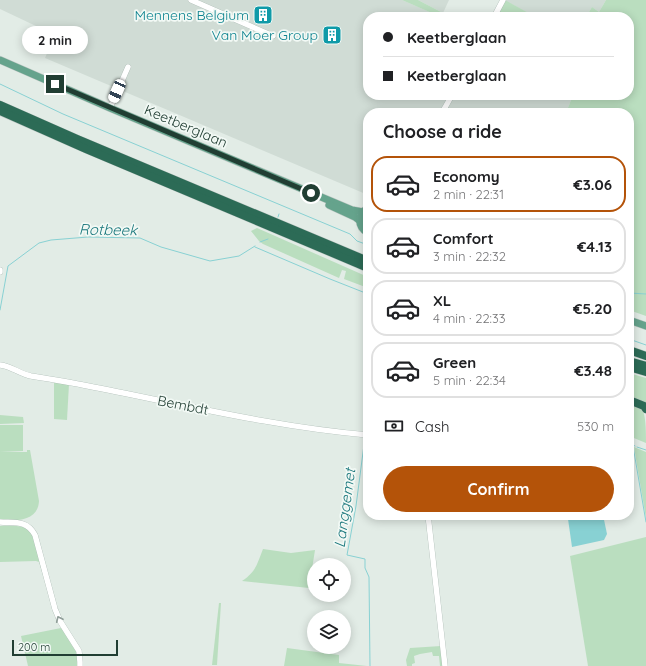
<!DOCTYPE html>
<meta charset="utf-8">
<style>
body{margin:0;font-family:Quicksand,sans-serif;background:#f2f2f2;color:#202124;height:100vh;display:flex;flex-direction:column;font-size:15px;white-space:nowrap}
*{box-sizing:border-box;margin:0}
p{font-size:13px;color:#757577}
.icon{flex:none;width:22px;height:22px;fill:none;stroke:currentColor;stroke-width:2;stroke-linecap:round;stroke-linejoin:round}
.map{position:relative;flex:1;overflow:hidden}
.details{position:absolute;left:363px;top:108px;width:271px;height:412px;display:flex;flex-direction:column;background:#fff;border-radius:16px;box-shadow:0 2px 10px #0003}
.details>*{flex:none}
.guide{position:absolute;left:363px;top:12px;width:271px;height:88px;border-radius:16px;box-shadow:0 2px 10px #0003;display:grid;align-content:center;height:88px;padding:0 20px;background:#fff}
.tools{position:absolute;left:307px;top:558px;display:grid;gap:8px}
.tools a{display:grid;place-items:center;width:44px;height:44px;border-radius:50%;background:#fff;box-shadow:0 2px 10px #0003;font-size:20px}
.scale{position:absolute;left:12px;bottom:10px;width:106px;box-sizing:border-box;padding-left:4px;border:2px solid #213e33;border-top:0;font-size:11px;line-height:14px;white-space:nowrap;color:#213e33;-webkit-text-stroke:3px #f2f9f5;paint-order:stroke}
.end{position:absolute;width:18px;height:18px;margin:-9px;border:5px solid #213e33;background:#fff;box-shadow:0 0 0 2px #fff}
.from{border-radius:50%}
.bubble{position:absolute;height:28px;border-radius:14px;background:#fff;box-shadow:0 2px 10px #0003;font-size:13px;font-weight:800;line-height:28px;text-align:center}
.car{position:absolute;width:12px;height:24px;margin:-12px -6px;border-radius:5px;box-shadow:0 0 3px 1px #0007;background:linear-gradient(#fff 24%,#345 0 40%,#fff 0 76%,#345 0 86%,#fff 0)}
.guide b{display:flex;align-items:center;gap:14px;height:38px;font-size:15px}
.guide b+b{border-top:1px solid #e0e0e0}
.guide i{width:10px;height:10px;background:#202124}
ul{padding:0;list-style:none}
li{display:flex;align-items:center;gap:12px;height:56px;margin:0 8px 6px;padding:0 12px;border:2px solid #e0e0e0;border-radius:16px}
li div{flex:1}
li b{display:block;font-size:15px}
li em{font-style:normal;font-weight:800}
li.selected{border-color:#b45309}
li>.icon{width:36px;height:36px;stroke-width:1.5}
h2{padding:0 20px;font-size:18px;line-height:48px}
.pay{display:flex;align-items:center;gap:10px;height:44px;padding:0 20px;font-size:15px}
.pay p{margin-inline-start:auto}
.button{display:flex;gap:8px;margin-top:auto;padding:8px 20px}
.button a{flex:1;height:46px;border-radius:24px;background:#b45309;color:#fff;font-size:16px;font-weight:800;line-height:46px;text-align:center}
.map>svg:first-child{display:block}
.built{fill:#d0dcd5}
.green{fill:#badebf}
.water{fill:#88d1d3}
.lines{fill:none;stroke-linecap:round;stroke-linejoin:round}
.stream{stroke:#88d1d3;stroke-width:1}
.minor-casing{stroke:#a4b4ad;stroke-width:6}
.major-casing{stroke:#c1c9c6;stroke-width:8}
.highway-casing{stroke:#c1c9c6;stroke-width:9}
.minor{stroke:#fff;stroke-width:5.5}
.major{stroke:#65a38c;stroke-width:7}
.highway{stroke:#2c6b56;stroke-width:8}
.oneway{stroke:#909e99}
.route{stroke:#213e33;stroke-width:5}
.labels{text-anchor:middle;stroke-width:3.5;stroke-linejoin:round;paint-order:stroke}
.culture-label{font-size:14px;fill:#0d838f;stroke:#f2f9f5;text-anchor:end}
.street-label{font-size:14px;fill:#213e33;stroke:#f2f9f5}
.water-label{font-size:15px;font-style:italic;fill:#1a777c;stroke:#f2f9f5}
</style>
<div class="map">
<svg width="646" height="666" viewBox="0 0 646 666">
<rect width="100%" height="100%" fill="#e2ece6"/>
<g class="built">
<polygon points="0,0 402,0 442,17 368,17 368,95 573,95 566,113 368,113 368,195 45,58 55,35 0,9"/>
<polygon points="418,0 449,0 443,13"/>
<polygon points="504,0 606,0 599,12 592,7 586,17 536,17"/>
</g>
<g class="green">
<polygon points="402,0 418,0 443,13 441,17"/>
<polygon points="505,0 536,17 496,17"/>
<polygon points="606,0 646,0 646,316 629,310 629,113 566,113 573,95 629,95 629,17 586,17 592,7 599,12"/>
<polygon points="257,228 368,277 368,288 344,279 346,271 342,270 339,278 263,244 259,241 251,231"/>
<polygon points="629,373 646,378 646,404 629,398"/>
<polygon points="54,381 69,384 67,420 54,419"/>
<path d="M629,403C634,405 640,406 643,411C646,418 646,434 646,443L629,436Z"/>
<polygon points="0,415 23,417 24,423 0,424"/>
<polygon points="0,425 23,425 23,451 0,452"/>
<polygon points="634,447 646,452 646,518"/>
<path d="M27,450H30L39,501C38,522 15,521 0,520V452H27Z"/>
<path d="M0,526C8,526 18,525 26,528C37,532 42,567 45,578H44L39,562L36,561L0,562Z"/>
<polygon points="646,537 646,666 588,666 570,556"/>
<path d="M263,549L291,553L315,550L309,588L242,581C256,572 257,564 263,549Z"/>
<polygon points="219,603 221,603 217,665 212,665"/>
<path d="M61,628C73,642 77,647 78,666H28L21,636Z"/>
<polygon points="441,646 443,666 440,666 439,656 433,656 432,652 420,654 414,656 415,663 412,664 412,666 407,666 406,660 410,648"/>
<polygon points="287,648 339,655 339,663 367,666 284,666"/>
</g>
<polygon class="water" points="595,515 603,515 607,534 604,540 572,547 568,519"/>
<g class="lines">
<g class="stream">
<polyline points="0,84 63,114 350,234 357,241 368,245"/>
<polyline points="278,217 279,214"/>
<polyline points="260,242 268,239"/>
<polyline points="255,247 330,279 368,294"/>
<polyline points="629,293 646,294"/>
<polyline points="0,310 8,266 39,243 51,240 88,237 140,238 161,247 210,261 239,256 255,246"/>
<polyline points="629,339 646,345"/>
<polyline points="365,437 356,506 347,555 365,559 365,568 369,577 370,666"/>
<polyline points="629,443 635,446"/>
<polyline points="633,446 646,522"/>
<polyline points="637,447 646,450"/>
</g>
<g class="minor-casing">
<g id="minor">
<polyline points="191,0 273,36"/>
<polyline points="494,17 503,0"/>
<polyline points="110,108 128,67"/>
<polyline points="444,109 452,113"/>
<polyline points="442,113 452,95"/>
<polyline points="0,270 0,272"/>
<path d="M0,365C11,366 20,374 31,376C50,379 69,382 88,386C181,404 274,427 368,435"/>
<polyline points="428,515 445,666"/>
<path d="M0,522C15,523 27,520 35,535L55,609L60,621L79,651L80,662V666"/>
</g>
</g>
<g class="major-casing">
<g id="major">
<polyline points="0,60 110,108 352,210 363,212"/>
<polyline points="329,205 355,217 360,221"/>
<path d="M368,208C357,214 357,227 368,233"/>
<polyline points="629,320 646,326"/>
</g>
</g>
<g class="highway-casing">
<g id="highway">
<polyline points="0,105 77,139 368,261"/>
<polyline points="0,111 86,149 368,268"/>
<polyline points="629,350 646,356"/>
<polyline points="629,361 646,366"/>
<polyline points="629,367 646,372"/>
<polyline points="629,400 644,406 646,409"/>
</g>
</g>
<use href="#minor" class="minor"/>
<use href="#major" class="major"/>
<use href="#highway" class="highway"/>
</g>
<defs><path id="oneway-chevron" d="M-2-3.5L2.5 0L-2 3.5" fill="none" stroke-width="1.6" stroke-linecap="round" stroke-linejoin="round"/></defs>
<use class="oneway" href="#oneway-chevron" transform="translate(59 619) rotate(-115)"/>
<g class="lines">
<polyline class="route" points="55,84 311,193"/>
</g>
<defs>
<g id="building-square" transform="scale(1)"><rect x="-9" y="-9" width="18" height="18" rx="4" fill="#0f9aa8" stroke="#f2f9f5"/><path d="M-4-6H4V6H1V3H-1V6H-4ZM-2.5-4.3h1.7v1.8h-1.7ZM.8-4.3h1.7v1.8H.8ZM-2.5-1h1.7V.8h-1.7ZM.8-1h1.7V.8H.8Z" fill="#fff"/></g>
</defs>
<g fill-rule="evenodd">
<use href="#building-square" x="263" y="15"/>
<use href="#building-square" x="332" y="35"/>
</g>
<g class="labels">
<g class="culture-label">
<text x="249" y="20">Mennens Belgium</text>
<text x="318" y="40">Van Moer Group</text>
</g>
<g class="street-label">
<text transform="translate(186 126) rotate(23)" y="5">Keetberglaan</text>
<text transform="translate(183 405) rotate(11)" y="5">Bembdt</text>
</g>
<g class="water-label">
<text transform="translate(108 230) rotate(1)" y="5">Rotbeek</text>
<text transform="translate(345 508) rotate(-82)" y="5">Langgemet</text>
</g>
</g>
</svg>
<div class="tools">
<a><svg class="icon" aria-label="locate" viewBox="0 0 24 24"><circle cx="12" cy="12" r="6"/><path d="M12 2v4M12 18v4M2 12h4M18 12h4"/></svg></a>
<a><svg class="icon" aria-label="layers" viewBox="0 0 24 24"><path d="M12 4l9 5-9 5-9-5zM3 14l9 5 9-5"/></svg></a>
</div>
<div class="scale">200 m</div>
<i class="end from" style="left:311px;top:193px"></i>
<i class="end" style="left:55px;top:84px"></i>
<div class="bubble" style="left:22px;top:26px;width:66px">2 min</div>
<i class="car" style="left:117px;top:91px;rotate:204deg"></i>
<div class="guide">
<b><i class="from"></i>Keetberglaan</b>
<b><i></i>Keetberglaan</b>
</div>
<section class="details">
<h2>Choose a ride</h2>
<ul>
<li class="selected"><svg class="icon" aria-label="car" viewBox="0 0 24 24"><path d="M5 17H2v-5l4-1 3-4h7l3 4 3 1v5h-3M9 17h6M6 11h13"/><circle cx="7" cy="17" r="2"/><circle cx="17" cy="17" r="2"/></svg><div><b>Economy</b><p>2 min · 22:31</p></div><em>€3.06</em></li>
<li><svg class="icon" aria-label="car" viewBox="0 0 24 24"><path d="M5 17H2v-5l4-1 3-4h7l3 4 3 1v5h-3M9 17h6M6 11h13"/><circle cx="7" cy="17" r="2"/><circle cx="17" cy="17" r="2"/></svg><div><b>Comfort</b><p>3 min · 22:32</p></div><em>€4.13</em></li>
<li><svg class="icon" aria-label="car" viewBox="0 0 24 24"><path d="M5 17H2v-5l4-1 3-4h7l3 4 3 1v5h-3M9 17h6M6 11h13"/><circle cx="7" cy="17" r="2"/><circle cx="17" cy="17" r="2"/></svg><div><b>XL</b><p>4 min · 22:33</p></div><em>€5.20</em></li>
<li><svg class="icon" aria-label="car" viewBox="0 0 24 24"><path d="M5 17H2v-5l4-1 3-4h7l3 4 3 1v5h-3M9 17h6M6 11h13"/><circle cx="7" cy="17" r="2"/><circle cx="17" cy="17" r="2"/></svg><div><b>Green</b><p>5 min · 22:34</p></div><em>€3.48</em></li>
</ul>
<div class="pay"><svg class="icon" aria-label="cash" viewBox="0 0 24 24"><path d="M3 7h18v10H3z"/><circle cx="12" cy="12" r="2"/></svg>Cash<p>530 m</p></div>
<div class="button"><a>Confirm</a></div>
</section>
</div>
